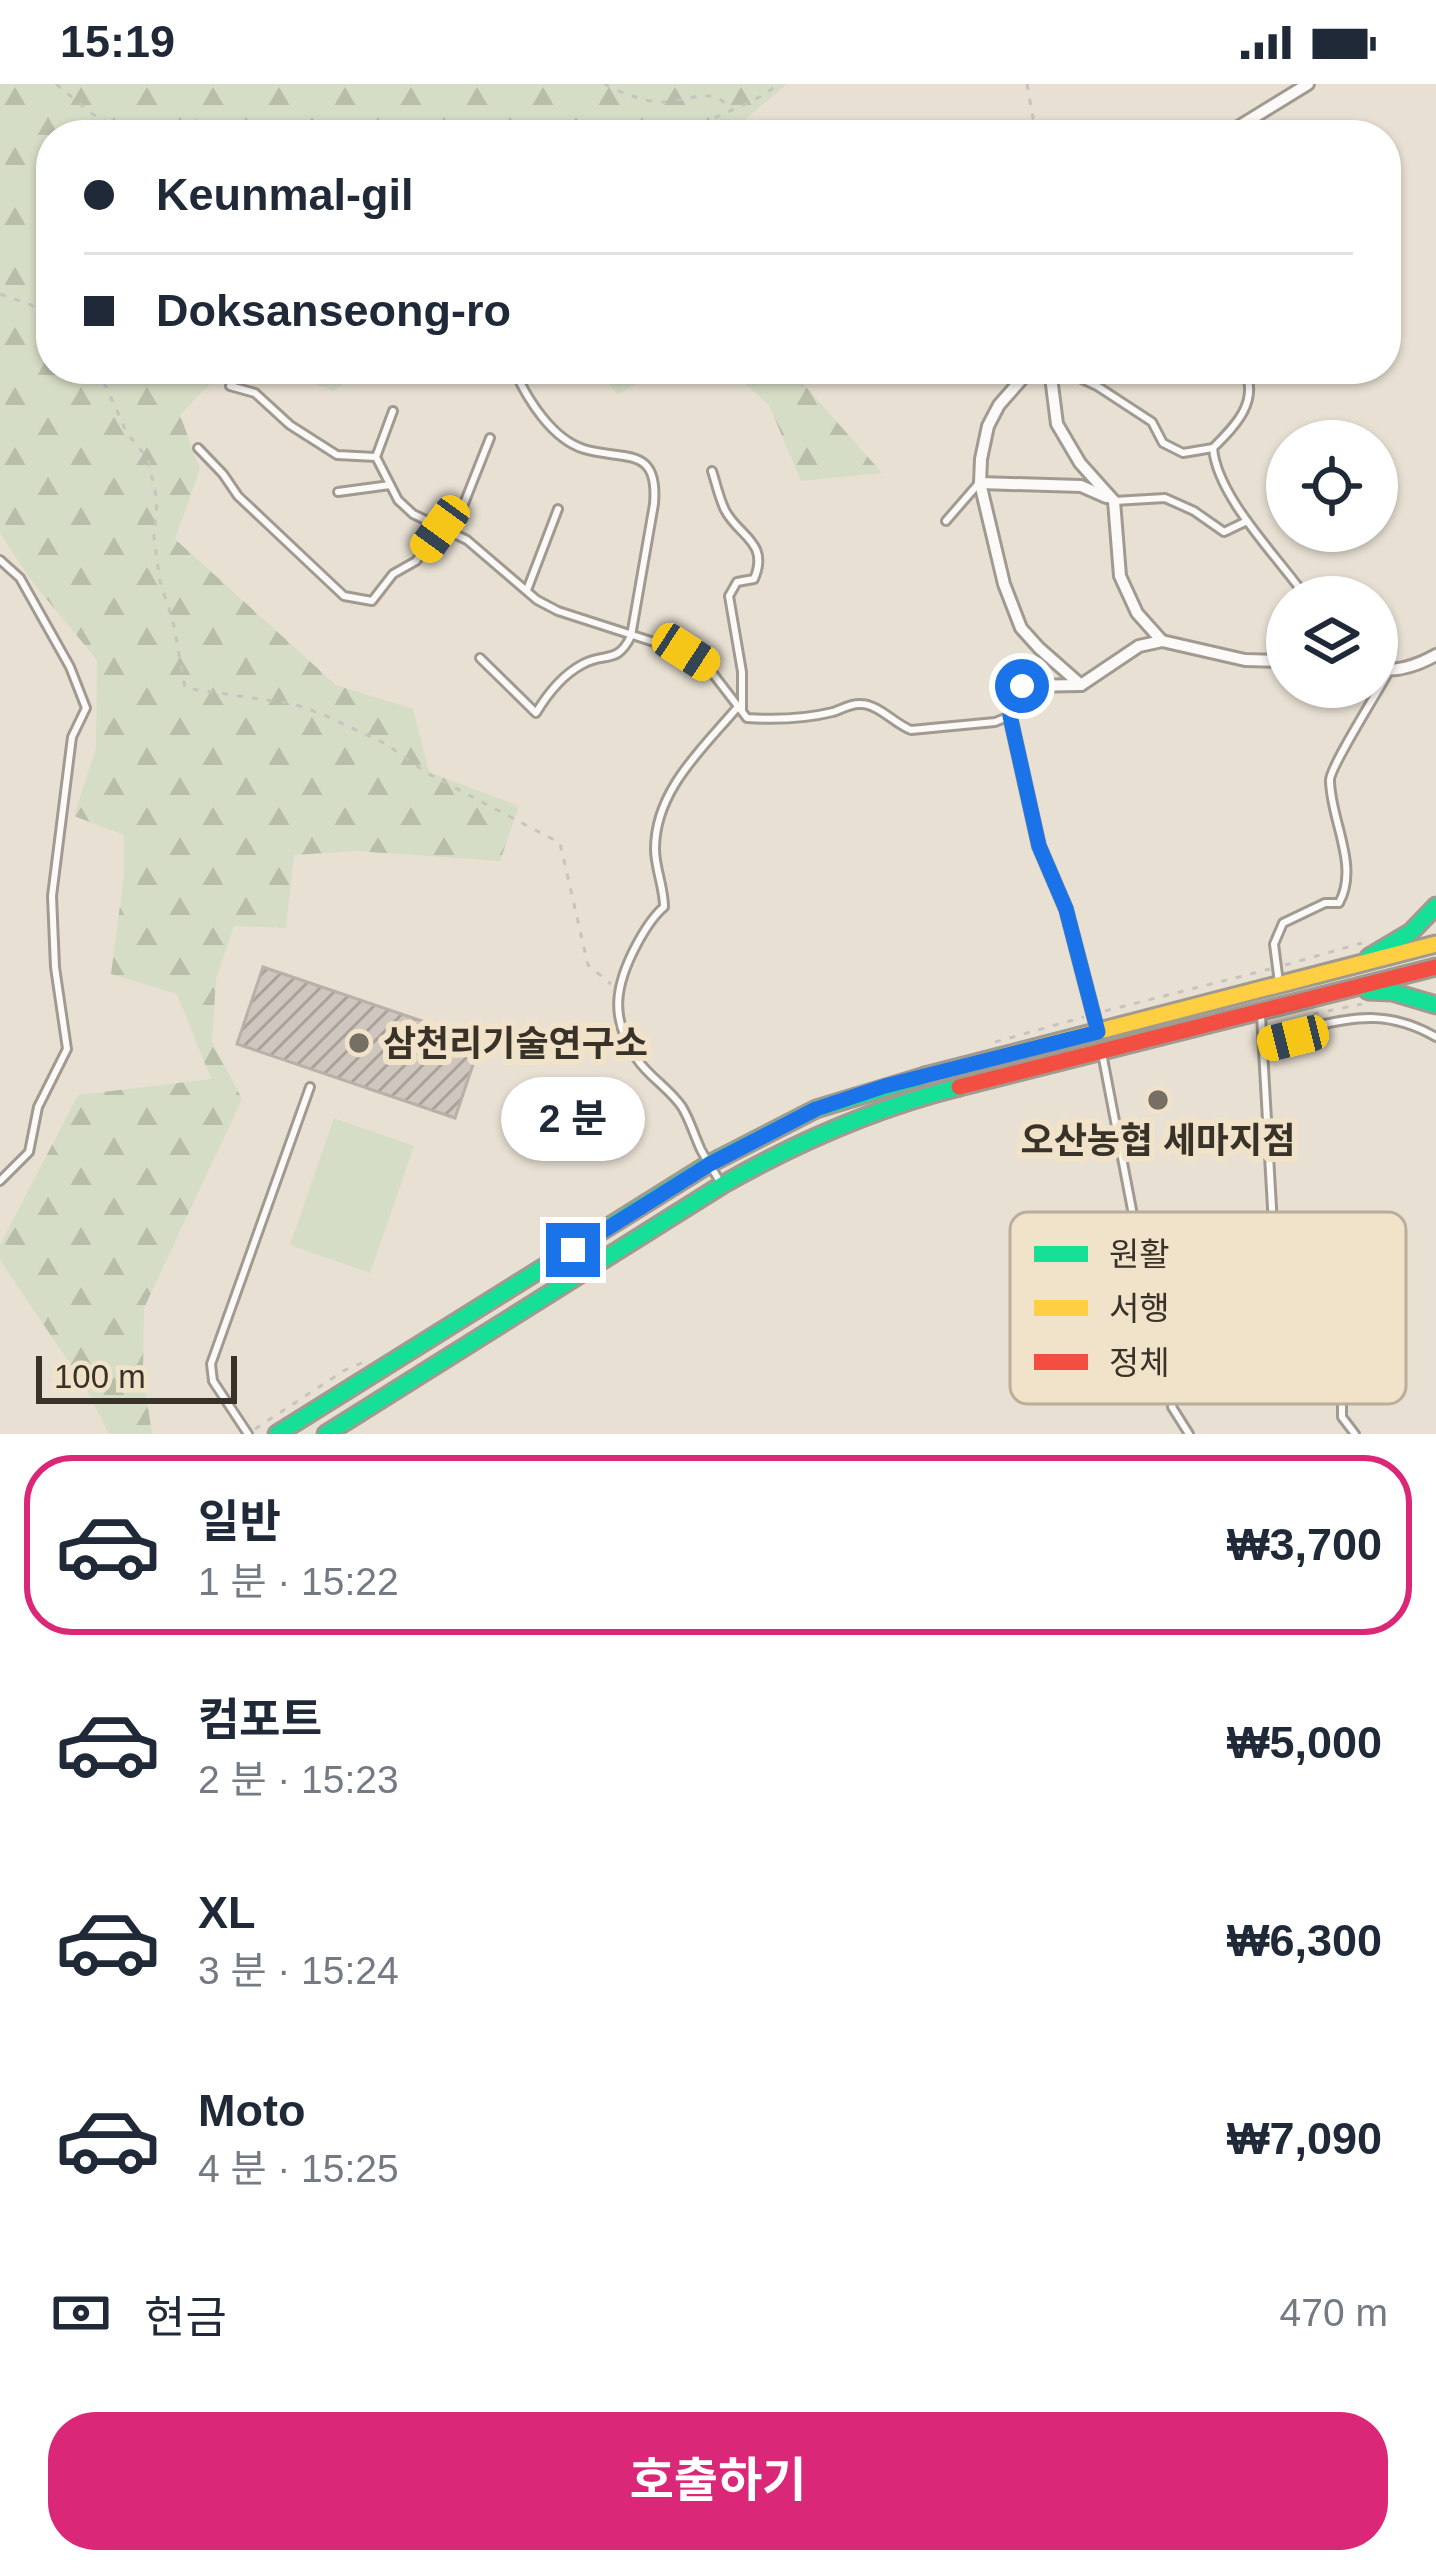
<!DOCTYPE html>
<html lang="ko">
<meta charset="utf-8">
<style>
body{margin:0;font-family:Arial,"Noto Sans KR",sans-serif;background:#f6f6f7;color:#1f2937;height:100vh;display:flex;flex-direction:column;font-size:45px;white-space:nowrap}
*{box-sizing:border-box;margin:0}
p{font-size:39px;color:#747a83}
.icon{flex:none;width:66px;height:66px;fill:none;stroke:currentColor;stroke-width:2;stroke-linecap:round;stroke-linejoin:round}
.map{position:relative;height:1350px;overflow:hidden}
.sheet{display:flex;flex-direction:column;background:#fff;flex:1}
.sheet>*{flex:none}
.top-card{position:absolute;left:36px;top:36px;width:1365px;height:264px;border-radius:48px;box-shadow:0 3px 9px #0004;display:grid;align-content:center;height:264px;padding:0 48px;background:#fff}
.buttons{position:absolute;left:1266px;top:336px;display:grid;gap:24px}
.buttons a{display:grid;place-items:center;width:132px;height:132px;border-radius:50%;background:#fff;box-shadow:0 3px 9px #0004;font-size:60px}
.scale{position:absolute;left:36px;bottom:30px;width:201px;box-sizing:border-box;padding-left:12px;border:6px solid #383229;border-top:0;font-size:33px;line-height:42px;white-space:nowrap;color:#383229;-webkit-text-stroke:9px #f1e2ca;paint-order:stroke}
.end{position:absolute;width:54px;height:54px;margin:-27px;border:15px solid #1a73e8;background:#fff;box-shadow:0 0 0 6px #fff}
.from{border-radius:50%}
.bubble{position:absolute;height:84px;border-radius:42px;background:#fff;box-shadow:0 3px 9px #0004;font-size:39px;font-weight:700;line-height:84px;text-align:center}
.car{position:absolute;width:36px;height:72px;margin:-36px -18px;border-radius:15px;box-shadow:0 0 9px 3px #0007;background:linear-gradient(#f5c518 24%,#345 0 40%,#f5c518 0 76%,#345 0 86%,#f5c518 0)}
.top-card b{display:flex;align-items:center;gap:42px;height:114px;font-size:45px}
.top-card b+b{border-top:3px solid #e0e1e3}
.top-card i{width:30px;height:30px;background:#1f2937}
ul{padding:21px 0 0;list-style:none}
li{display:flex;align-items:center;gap:36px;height:180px;margin:0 24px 18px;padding:0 24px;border:6px solid transparent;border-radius:48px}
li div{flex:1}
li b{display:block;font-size:45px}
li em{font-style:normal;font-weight:700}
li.on{border-color:#db2777}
li>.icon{width:108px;height:108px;stroke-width:1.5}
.pay{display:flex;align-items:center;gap:30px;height:132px;padding:0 48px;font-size:45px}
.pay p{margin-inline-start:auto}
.primary-button{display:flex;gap:24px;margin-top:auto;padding:24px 48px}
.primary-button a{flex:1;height:138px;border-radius:48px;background:#db2777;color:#fff;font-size:48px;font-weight:700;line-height:138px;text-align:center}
.status{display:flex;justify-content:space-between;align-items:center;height:84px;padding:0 60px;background:#fff;direction:ltr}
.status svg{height:33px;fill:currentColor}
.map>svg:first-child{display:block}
.green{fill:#d6ddc6}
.forest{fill:url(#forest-firs)}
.building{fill:url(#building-hatch);stroke:#b9b0a9;stroke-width:3}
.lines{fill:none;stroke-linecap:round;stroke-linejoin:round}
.lane-casing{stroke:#a09a90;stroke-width:12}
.street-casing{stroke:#a09a90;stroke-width:16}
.fast-casing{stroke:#a09a90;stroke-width:21}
.slow-casing{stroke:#a09a90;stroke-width:21}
.jam-casing{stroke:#a09a90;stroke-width:21}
.path{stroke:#c7c4c0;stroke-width:3;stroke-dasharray:6 9;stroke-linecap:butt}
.lane{stroke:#fcfaf8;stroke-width:6}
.street{stroke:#fcfaf8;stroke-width:10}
.fast{stroke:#16e098;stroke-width:15}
.slow{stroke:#ffcf43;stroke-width:15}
.jam{stroke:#f24e42;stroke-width:15}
.route{stroke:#1a73e8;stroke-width:15}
.poi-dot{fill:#766f64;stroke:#f1e2ca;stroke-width:4.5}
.labels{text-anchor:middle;stroke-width:12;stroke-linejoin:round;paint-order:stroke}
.poi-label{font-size:36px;font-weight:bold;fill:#383229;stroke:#f1e2ca;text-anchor:start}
.key{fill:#f1e2ca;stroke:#baad9a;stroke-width:3}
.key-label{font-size:33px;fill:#383229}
</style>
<div class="status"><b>15:19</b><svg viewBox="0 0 49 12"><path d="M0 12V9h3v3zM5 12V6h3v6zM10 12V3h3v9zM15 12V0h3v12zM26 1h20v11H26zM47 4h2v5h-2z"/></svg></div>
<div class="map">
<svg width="1436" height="1350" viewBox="0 0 1436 1350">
<defs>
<pattern id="forest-firs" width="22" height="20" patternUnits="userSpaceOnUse" patternTransform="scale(3)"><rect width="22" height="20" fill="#d6ddc6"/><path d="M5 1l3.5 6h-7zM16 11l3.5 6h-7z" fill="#b8beaa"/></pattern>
<pattern id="building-hatch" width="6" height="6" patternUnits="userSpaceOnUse" patternTransform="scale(3)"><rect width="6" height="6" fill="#cfc6be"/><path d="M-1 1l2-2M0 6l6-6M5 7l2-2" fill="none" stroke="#a9a19a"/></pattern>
</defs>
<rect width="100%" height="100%" fill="#e8e0d3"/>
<polygon class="green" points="334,1034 414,1062 370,1189 290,1161"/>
<g class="forest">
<polygon points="0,0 787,0 733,46 732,51 51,51 51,285 218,285 219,290 180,331 200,385 175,455 336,601 413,625 429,688 519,722 500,777 356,767 294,771 286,844 234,842 216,895 212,958 242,1015 144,1224 143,1291 152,1350 109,1350 85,1302 0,1176 0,1161 78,1011 211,995 177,910 111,890 124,791 124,751 74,732 96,665 97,576 30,495 0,449"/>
<polygon points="276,285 362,285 334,307"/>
<polygon points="598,285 650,285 633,302 617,310"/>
<polygon points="729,285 800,285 799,295 882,389 801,397 769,321"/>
</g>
<polygon class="building" points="263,883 481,957 455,1034 237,960"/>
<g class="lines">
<g class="lane-casing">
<g id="lane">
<polyline points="1061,285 1097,302 1152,338 1163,359 1183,369 1213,364"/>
<path d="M1244,285C1260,317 1236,341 1213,364C1217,413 1278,473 1306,513"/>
<path d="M230,302L255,309L290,341L337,371L376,373L398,416L413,430L467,456L537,516L558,527L685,568L707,582L747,634C777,636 804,635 833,628C842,625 851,619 861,620C878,620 895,640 911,646L995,638L1010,632"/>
<polyline points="198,364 223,390 238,412 344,512 372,517 393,490 416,477 439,445"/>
<polyline points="376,373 393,327"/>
<path d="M712,387C716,399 719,414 725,426C738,452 770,458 754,495L737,498L729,512L742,588V627"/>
<polyline points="338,408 390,401"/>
<polyline points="1114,417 1165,414 1194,427 1224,448 1247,437"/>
<polyline points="946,437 979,399"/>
<polyline points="452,450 490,354"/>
<polyline points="0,476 20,494 70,583 86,624 72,653 52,812 55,883 67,965 38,1023 29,1068 0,1097"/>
<polyline points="527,506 558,425"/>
<path d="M480,574L536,629C548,609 562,591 583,580C605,568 617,581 631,552L654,420C659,361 624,377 584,365C552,355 528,316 515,288"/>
<path d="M1279,899L1274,860L1283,839L1325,819H1339C1360,782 1330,735 1330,696C1330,683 1379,606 1389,587"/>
<polyline points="1261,931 1276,1194 1342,1275 1342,1333 1355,1350"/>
<path d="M1264,961L1306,952L1312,943C1359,931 1392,928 1436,953"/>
<polyline points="1102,969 1137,1152 1194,1220 1172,1323 1189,1350"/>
<path d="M720,1098C714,1087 707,1077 701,1066C694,1051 690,1036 682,1023C669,1004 649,993 637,975C609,934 615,901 637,860C644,847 652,833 664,823C664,803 655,784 655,765C655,707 702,665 736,625"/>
<polyline points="248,1350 213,1297 211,1280 310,1003"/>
</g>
</g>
<g class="street-casing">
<g id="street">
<polyline points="1225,51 1308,0"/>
<polyline points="1035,285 1027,289 999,321 988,342 981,375 980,399 1004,500 1021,544 1039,564 1081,601"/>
<polyline points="1050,285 1057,340 1080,379 1114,417 1120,492 1137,529 1162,557"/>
<polyline points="980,399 1081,402 1106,413"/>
<path d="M1377,584C1397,589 1418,581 1436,571"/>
<polyline points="1098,948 1066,825 1039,762 1010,632 1014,615 1022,602 1081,601 1139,562 1162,557 1245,576 1287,577"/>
</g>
</g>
<g class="fast-casing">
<g id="fast">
<polyline points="1369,873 1411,848 1436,822"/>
<polyline points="1368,907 1392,908 1436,921"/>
<polyline points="277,1350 709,1080 816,1025 925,992"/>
<path d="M326,1350L722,1101C797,1058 875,1024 959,1003"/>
</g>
</g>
<g class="slow-casing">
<polyline id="slow" points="925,992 1436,860"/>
</g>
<g class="jam-casing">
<polyline id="jam" points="959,1003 1436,883"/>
</g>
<g class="path">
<polyline points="56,0 91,29 113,42 137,46 167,45 198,36 232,44 240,51"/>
<path d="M604,0C620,8 642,17 660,18C691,18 708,0 732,25"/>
<polyline points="1027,0 1036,51"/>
<path d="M690,51C719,25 751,24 778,0"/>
<polyline points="0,210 31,221 51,237"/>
<polyline points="98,285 127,349 148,375 157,416 154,453 160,498 173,537 185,604 294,620 322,630 386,660 427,689 560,759 588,881 611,900"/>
<polyline points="1285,881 1362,859"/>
<polyline points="1105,927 1270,885"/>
<polyline points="1313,930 1362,920"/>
<polyline points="995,958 1084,933"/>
<polyline points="255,1345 345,1286 364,1278"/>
</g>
<use href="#lane" class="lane"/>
<use href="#street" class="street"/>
<use href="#fast" class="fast"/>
<use href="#slow" class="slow"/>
<use href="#jam" class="jam"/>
</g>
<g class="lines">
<polyline class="route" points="573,1166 710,1080 816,1025 885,1002 1098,948 1066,825 1039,762 1010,632 1014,616 1022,602"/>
</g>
<g class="poi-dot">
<circle cx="359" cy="959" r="12"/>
<circle cx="1158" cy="1016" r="12"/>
</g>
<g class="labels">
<g class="poi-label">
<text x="383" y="972">삼천리기술연구소</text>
<text x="1158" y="1069" text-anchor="middle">오산농협 세마지점</text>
</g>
</g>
<rect x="1010" y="1128" width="396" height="192" rx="18" class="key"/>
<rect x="1034" y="1162" width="54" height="16" fill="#16e098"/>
<rect x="1034" y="1216" width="54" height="16" fill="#ffcf43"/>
<rect x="1034" y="1270" width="54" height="16" fill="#f24e42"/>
<g class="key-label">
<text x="1109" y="1182">원활</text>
<text x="1109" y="1236">서행</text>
<text x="1109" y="1290">정체</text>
</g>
</svg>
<div class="buttons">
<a><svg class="icon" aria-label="locate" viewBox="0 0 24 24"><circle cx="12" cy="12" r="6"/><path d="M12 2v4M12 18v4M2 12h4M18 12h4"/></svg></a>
<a><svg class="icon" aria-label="layers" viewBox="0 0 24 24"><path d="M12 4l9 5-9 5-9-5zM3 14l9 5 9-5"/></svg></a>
</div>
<div class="scale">100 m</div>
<i class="end from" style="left:1022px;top:602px"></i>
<i class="end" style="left:573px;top:1166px"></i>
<div class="bubble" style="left:501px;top:993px;width:144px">2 분</div>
<i class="car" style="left:440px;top:445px;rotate:216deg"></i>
<i class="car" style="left:686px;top:568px;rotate:123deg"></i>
<i class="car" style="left:1293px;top:954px;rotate:256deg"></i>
<div class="top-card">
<b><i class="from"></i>Keunmal-gil</b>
<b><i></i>Doksanseong-ro</b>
</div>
</div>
<section class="sheet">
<ul>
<li class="on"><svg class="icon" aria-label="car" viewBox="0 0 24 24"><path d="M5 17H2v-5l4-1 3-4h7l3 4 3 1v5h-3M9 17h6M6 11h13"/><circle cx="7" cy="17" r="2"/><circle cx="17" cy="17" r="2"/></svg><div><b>일반</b><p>1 분 · 15:22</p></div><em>₩3,700</em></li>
<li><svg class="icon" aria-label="car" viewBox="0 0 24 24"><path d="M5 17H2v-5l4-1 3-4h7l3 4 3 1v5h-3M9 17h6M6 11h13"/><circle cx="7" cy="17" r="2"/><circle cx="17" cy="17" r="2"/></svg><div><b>컴포트</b><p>2 분 · 15:23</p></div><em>₩5,000</em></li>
<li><svg class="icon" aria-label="car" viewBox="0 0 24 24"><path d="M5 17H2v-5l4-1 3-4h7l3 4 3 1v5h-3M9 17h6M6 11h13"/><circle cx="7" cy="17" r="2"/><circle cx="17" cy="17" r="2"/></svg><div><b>XL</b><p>3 분 · 15:24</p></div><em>₩6,300</em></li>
<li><svg class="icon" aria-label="car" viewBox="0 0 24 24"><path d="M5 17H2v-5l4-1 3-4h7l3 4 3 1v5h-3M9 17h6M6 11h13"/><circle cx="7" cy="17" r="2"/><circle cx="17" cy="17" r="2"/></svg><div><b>Moto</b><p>4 분 · 15:25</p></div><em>₩7,090</em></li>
</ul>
<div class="pay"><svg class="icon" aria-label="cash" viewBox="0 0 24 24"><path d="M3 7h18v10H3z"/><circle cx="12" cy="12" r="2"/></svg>현금<p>470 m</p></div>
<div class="primary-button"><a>호출하기</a></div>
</section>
